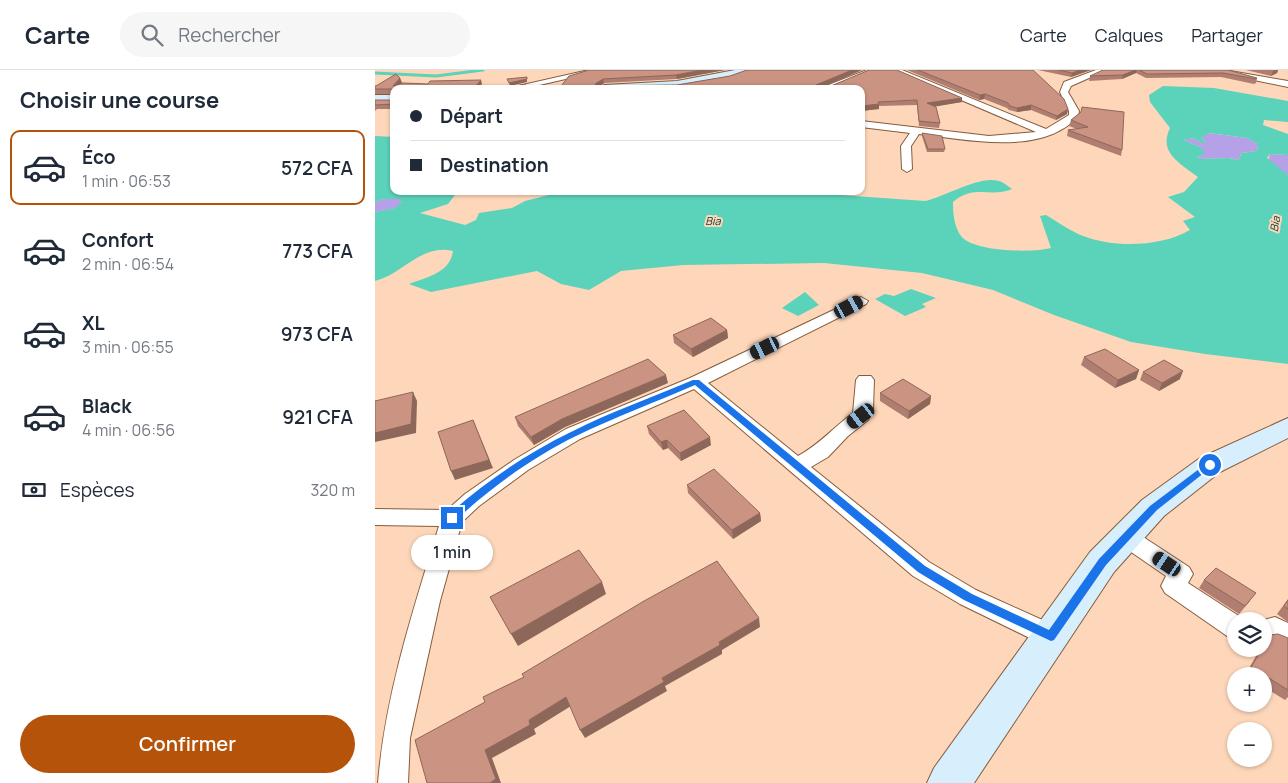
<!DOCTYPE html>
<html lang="fr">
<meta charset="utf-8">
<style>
body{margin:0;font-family:Manrope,sans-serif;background:#f6f6f7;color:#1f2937;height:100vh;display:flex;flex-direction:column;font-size:19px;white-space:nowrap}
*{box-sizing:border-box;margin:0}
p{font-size:16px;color:#747a83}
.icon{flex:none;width:28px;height:28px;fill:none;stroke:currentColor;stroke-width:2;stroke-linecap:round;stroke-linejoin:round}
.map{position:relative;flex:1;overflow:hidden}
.side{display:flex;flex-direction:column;background:#fff;width:375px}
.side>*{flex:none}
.hud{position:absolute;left:15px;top:15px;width:475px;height:110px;border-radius:10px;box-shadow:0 1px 4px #0004;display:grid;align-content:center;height:110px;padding:0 20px;background:#fff}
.fabs{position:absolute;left:852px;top:542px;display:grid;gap:10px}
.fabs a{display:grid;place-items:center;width:45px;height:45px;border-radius:50%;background:#fff;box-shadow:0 1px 4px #0004;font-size:25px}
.end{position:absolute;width:22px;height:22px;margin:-11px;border:6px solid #1a73e8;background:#fff;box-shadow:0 0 0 2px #fff}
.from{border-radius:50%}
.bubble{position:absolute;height:35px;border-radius:18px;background:#fff;box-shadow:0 1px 4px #0004;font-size:16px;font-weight:600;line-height:35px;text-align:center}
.car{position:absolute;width:15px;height:30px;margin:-15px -8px;border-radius:6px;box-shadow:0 0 4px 1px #0007;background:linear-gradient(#222 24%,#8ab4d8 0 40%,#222 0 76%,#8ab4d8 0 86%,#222 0)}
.hud b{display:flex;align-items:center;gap:18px;height:48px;font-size:19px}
.hud b+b{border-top:1px solid #e0e1e3}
.hud i{width:12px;height:12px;background:#1f2937}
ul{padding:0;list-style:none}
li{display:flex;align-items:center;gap:15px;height:75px;margin:0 10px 8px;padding:0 10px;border:2px solid transparent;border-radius:10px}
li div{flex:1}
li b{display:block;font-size:19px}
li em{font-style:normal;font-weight:600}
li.current{border-color:#b45309}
li>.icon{width:45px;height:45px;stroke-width:1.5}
h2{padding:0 20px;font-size:22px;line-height:60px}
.pay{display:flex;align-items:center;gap:12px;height:55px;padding:0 20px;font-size:19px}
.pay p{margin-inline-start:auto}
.cta{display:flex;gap:10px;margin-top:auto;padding:10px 20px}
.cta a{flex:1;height:58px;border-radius:30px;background:#b45309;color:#fff;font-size:20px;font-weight:600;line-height:58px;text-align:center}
header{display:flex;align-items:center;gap:30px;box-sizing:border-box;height:70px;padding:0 25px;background:#fff;border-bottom:1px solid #e0e1e3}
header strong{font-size:24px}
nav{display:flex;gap:28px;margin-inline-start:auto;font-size:18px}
.search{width:350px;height:45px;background:#f6f6f7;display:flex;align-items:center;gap:12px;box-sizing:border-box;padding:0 18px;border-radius:28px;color:#747a83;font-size:19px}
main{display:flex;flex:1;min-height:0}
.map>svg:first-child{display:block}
.green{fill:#b6a0e7}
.water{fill:#5bd2ba;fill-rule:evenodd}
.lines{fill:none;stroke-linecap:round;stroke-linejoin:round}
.stream{stroke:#5bd2ba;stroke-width:3}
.street-casing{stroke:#855c3b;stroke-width:2}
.secondary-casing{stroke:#855c3b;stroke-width:2}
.street{fill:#fff;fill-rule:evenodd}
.secondary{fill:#d7eefd;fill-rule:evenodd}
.wall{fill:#af7e70}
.shaded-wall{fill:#8e675b}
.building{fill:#cb9382;stroke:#8e675b}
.route{fill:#1a73e8}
.labels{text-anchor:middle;stroke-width:4;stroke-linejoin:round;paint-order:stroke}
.far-water-label{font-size:11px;font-style:italic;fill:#063e35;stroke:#fed7ba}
</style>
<header>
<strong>Carte</strong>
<div class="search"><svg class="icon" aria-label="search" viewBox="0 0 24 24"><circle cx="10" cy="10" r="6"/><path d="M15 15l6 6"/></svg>Rechercher</div>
<nav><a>Carte</a><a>Calques</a><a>Partager</a></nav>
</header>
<main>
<section class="side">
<h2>Choisir une course</h2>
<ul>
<li class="current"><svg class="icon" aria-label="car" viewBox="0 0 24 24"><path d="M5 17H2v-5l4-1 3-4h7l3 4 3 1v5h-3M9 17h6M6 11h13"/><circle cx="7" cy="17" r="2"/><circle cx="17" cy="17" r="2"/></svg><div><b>Éco</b><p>1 min · 06:53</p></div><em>572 CFA</em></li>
<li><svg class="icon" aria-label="car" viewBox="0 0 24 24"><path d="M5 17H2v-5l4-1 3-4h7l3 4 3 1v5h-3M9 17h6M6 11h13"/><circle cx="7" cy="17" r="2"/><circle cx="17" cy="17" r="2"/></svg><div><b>Confort</b><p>2 min · 06:54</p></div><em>773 CFA</em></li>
<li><svg class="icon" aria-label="car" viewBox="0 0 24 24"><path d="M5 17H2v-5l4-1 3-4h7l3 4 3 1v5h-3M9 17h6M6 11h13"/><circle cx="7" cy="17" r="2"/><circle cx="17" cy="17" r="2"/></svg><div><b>XL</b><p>3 min · 06:55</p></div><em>973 CFA</em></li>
<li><svg class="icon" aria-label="car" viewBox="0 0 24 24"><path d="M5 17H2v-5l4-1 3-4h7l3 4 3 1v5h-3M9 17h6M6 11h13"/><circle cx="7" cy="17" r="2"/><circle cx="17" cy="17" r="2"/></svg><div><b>Black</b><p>4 min · 06:56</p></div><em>921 CFA</em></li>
</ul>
<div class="pay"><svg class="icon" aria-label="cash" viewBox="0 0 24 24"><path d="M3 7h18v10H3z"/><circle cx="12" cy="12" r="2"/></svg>Espèces<p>320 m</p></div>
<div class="cta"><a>Confirmer</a></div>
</section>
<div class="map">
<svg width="913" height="713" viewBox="0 0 913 713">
<rect width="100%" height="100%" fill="#fed7ba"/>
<g class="green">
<polygon points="833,63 872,68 883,74 882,81 866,83 864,90 855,88 825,89 822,87 829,84 825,77 808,70 819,68 826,73 831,72 826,68"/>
<polygon points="895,84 913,85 913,105 893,91"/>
<polygon points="8,129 26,129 27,132 21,138 0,142 0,132"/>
</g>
<g class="water">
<path d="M788,16L839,18L913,31V52L889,50L888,55L913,64V85L895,84L892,88L913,105V294L830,284L756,272L679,245L618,220L547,203L449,193L308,195L246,201L214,220L186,214L162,201L56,222L34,214C52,207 75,203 78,181C47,173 28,204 0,211V142L20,138L27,132L25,129H8L0,132V66L19,67V121H83L73,134L45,143L90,155L101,150L104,143L137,138L150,131L190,121H409L550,131C570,127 604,105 624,111C628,112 633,116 637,119C616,128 599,114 578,132C578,144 579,156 586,166C598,182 659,183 676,178L665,146L671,145C683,152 695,161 708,166C739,178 786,177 815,160L808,151L820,147L793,127L809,122L823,107C805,93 783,83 795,58L775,32L774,25ZM834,63L872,68L883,74L882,81L866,83L864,90L854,88L825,89L822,87L830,84L825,77L808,70L819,68L826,73H832L826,68Z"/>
<polygon points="536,219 561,228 547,234 551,237 530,246 500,229 510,224 519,226"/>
<polygon points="430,222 444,235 423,246 407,238"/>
</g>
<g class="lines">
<polyline class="stream" points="0,3 61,6 108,0"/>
<g class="street-casing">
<g id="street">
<polygon points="214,0 230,0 147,19 130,19"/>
<polygon points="492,0 503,0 456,19 443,19"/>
<path d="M516,0H527L671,59L694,45V41L685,22L689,12L721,0H732L696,16L693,22L704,41L703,46C668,87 590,69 544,64L536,76L537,99L532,102L527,99L526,76L535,63L486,57V51L614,66L661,62Z"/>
<polygon points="855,1 913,11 913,17 855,5"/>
<path d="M486,227L493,231L491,234L333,313L423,386C444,375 459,357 478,343L481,310L484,306H496L499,310L498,339L493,350L473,366L453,387L436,397L554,492L601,520L685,558L689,566L685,574L676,577L667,574L585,534L538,506L319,319L205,369L153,400L104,436L87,452L65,531L35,668L33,713H3C10,626 38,540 64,456L0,455V439L72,440L90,424L139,390L191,359L315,308Z"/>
<polygon points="751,458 759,461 814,497 818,504 813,513 870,550 861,551 861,569 852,566 790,523 786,516 791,506 743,473 740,467 743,461"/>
<polygon points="900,547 913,553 913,578 897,570 889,572 889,551 885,551"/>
</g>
</g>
<g class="secondary-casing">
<g id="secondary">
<polygon points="360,0 379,0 355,9 302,18 223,19 229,15 302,11"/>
<rect x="0" y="25" width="19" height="8"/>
<polygon points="913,348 913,368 845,402 789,446 739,502 599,713 552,713 559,698 715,482 767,430 825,388"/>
</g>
</g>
<use href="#street" class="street"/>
<use href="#secondary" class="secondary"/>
</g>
<g class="wall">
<polygon points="214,0 350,0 302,9 229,13 225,16 302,15 355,6 372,0 487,0 450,16 456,16 494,0 522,0 587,28 587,32 560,36 561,37 565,53 564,58 544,56 542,35 504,36 504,39 486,41 486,19 181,19 186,16 194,6"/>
<polygon points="532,0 658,0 693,39 692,44 681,50 656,40 642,42 634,40 632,38 609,29 604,30"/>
<polygon points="663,0 716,0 696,7"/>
<polygon points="728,0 853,0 882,8 881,13 879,14 846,7 771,8 761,3 747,9 714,11 715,6"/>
<polygon points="871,0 903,0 902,3 896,6"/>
<polygon points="25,8 27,13 25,14 107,14 19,19 19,39 2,39 0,41 0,30 18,30 18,24 0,24 0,16"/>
<polygon points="706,42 747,80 746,86 692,66 693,60 702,59 694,56 696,50"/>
<polygon points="547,63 570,79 569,82 552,82 547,66"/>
<polygon points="352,260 353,268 318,287 299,273 298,265"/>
<polygon points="709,287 764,300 761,309 740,318 706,295"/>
<polygon points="768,302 805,309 784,321 765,310"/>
<polygon points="293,313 190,357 159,375 143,356 140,347"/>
<polygon points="505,323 556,326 555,334 533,349 505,331"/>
<polygon points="272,356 336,375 306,391 293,378 288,380 274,364"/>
<polygon points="312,415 385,443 386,451 358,469 313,423"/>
<polygon points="829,510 875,531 864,544 824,518"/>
<polygon points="913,529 913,552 902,544"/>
<polygon points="894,565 913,568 913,627 910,630 889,617 889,606 872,606 870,605 885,579 889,579 889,573"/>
</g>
<g class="shaded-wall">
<polygon points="327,0 350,0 302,9 301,5"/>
<polygon points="477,0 487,0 443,19 441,15"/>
<polygon points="705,0 716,0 696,7 697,3"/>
<polygon points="760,0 762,0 761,3 747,9 748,5"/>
<polygon points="901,0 903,0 902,3 896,6 898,1"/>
<polygon points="152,7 152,12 135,16 134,13"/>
<polygon points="25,8 27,13 21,19 18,16"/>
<polygon points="228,9 229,13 221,19 220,14"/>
<polygon points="106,10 107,14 103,19 98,19"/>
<polygon points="610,24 609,29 604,30 605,25"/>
<polygon points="587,28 587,32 552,38 552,33"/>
<polygon points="504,34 504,39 486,41 486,36"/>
<polygon points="656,35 656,40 642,42 642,38"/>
<polygon points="693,39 692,44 681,50 682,46"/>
<polygon points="352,260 353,268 318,287 316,279"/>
<polygon points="764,300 761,309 740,318 743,310"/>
<polygon points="808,301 805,309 784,321 787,313"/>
<polygon points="291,305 293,313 190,357 159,375 156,367 187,349"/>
<polygon points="38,322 42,331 41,363 0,372 0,363"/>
<polygon points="556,326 555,334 533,349 534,341"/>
<polygon points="98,350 118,398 80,410 76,401"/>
<polygon points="335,367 336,375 306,391 305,383"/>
<polygon points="292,370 293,378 288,380 286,372"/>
<polygon points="385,443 386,451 358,469 357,460"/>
<polygon points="227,512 231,524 143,576 136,564"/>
<polygon points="384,548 385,557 347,580 347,584 290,616 292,621 210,668 205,660 344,572"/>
<polygon points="191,627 196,636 159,659 161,664 117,688 126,713 115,713 110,680 154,650"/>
</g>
<g class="building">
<polygon points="214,0 327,0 301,5 228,9 220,14 222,16 302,15 355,6 372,0 477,0 441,15 456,16 494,0 522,0 587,28 552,33 561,37 565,53 544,51 542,30 503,32 504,34 486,36 486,19 181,19 186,16 194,6"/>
<polygon points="543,0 658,0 689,29 693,39 682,46 656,35 642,38 635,36 633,33 610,24 605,25"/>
<polygon points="684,0 705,0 697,3"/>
<polygon points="728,0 760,0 748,5 715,6"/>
<polygon points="764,0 853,0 882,8 881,9 848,3 772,4"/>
<polygon points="21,4 25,8 18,16 28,13 53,14 55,11 106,10 98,19 19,19 19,34 0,35 0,30 18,30 18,19 0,19 0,16 1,16"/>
<polygon points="152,7 152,9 134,13 132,9"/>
<polygon points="151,15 151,19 136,19 135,16"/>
<polygon points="707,37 749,42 747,80 693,60 713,57 696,50 706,42"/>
<polygon points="547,63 567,66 570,79 553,79"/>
<polygon points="336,248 352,260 316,279 298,265"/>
<polygon points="730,279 764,300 743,310 709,287"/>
<polygon points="273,289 291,305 187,349 156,367 140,347"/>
<polygon points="789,290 808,301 787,313 768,302"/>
<polygon points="528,309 556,326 534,341 505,323"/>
<polygon points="38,322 36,354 0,363 0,331"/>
<polygon points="309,340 335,367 305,383 292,370 286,372 272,356"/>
<polygon points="98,350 114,390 76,401 63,362"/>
<polygon points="339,399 385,443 357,460 312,415"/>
<polygon points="204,480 227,512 136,564 115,527"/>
<polygon points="342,491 384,548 344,572 345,575 287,608 289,612 205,660 191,627 154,650 155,655 110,680 121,709 115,713 52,713 40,670 110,632 108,627 149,607 147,604 269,531"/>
<polygon points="841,498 881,523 870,536 829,510"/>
<polygon points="913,530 913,539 909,536"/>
<polygon points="903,564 913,568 913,620 876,597 887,579 889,579 889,575 894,565"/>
</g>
<path class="route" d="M318,310H324L550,496L597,524L674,560L724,489L775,436L832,393L839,395L782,440L731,495L679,570L676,571L589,530L543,502L320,315C281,332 240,347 201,366C158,387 115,418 80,451H73V445C109,413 152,383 196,362C235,342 278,327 318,310Z"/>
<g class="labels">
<g class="far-water-label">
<text x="338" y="155">Bia</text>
<text transform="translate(900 154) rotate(-81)" y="4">Bia</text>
</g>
</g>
</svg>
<div class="fabs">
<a><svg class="icon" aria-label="layers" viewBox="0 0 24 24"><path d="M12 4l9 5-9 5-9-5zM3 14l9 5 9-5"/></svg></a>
<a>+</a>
<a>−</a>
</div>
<i class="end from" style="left:835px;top:395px"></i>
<i class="end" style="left:77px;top:448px"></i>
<div class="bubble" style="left:36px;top:465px;width:82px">1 min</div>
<i class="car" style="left:474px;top:237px;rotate:62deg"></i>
<i class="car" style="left:390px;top:278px;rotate:244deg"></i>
<i class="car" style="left:486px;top:346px;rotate:232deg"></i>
<i class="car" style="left:792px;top:494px;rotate:304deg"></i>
<div class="hud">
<b><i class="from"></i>Départ</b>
<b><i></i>Destination</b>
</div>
</div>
</main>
